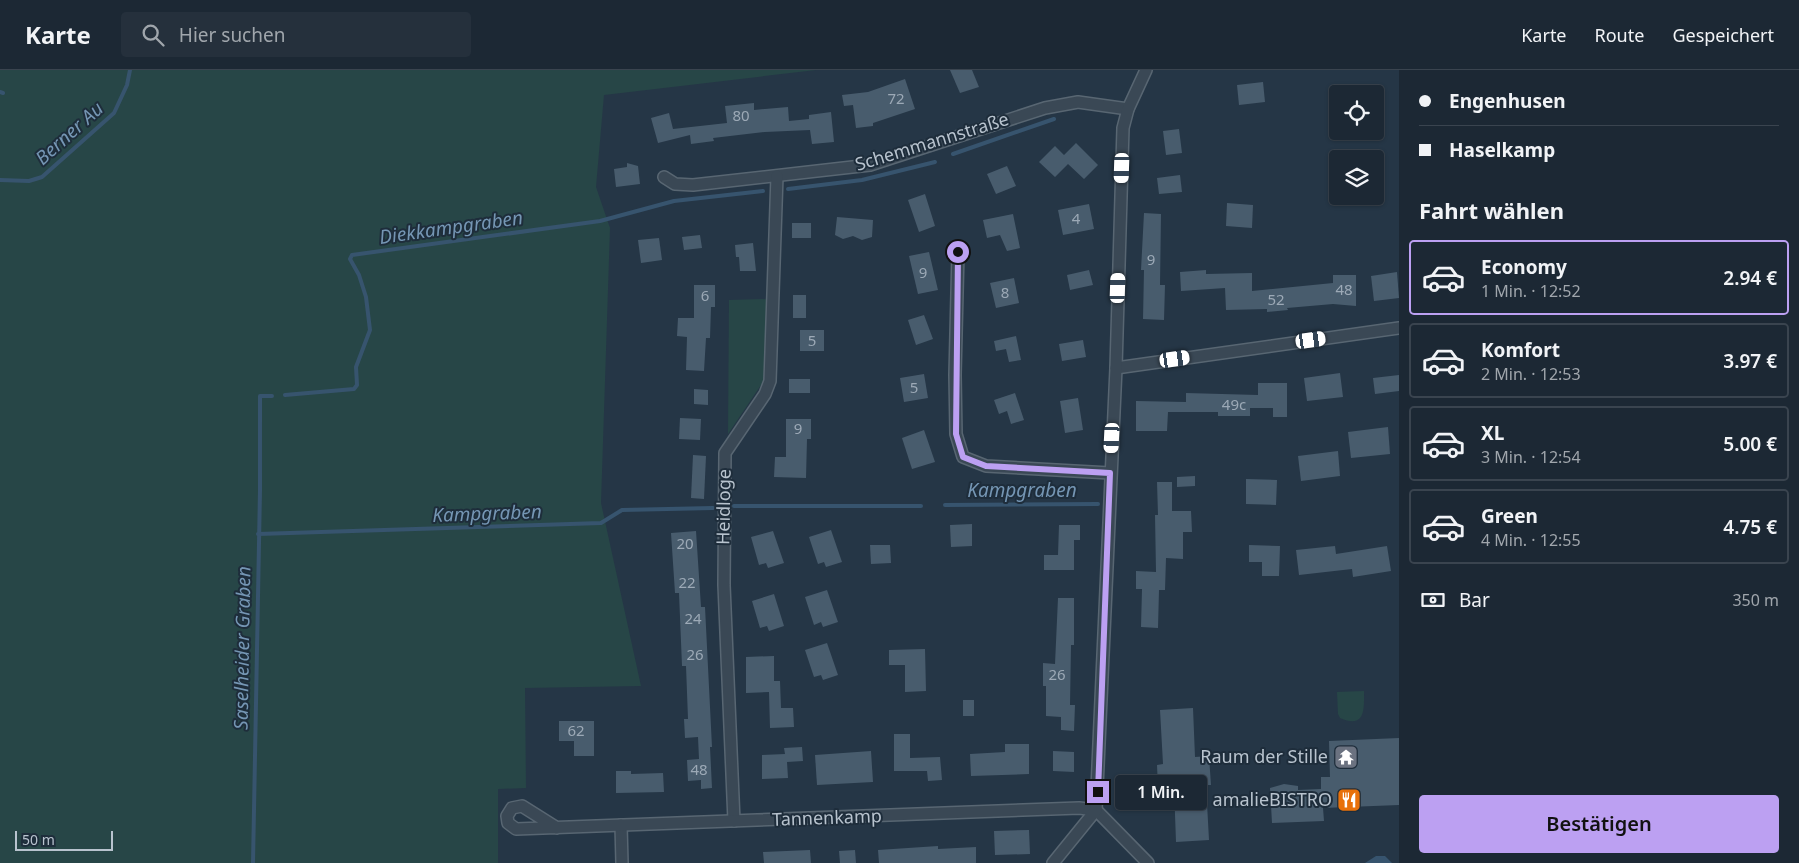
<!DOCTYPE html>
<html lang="de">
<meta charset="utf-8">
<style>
body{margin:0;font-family:"Noto Sans",sans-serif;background:#25303c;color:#f1f3f6;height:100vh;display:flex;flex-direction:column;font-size:19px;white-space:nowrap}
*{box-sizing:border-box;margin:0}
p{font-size:16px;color:#a0a6ac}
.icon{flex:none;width:28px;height:28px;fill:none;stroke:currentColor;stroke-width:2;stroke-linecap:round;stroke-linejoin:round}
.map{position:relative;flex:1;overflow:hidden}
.side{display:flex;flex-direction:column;background:#1c2834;width:400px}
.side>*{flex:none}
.top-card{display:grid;align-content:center;height:110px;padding:0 20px;background:#1c2834}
.tools{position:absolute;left:1329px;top:15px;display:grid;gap:10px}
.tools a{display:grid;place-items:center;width:55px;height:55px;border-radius:5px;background:#1c2834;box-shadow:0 1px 4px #0004,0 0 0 1px #3a444f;font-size:25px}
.scale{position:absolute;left:15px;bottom:12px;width:98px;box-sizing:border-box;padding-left:5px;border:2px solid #b8c3ce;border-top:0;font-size:14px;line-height:18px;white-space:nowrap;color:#b8c3ce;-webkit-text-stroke:4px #1e2d3b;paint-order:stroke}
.end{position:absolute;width:22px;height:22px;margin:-11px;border:6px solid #bca0f2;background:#111;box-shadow:0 0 0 2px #111}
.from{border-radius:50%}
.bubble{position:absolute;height:35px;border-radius:5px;background:#1c2834;box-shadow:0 1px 4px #0004,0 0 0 1px #3a444f;font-size:16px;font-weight:600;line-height:35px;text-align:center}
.car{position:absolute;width:15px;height:30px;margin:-15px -8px;border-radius:6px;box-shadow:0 0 4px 1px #0007;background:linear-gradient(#fff 24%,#345 0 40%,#fff 0 76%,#345 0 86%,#fff 0)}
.top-card b{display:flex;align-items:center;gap:18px;height:48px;font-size:19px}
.top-card b+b{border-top:1px solid #3a444f}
.top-card i{width:12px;height:12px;background:#f1f3f6}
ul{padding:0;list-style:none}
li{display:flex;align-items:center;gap:15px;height:75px;margin:0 10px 8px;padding:0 10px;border:2px solid #3a444f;border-radius:5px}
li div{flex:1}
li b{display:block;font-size:19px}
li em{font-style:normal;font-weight:600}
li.current{border-color:#bca0f2}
li>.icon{width:45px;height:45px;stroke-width:1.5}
h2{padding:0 20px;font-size:22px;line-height:60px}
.pay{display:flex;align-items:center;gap:12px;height:55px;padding:0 20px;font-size:19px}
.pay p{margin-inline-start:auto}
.primary-button{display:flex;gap:10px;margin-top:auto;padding:10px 20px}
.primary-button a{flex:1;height:58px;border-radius:5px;background:#bca0f2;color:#111;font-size:20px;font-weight:600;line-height:58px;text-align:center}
header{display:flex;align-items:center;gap:30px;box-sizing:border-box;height:70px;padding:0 25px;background:#1c2834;border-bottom:1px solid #3a444f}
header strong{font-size:24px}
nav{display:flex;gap:28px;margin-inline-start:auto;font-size:18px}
.search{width:350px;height:45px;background:#25303c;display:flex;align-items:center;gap:12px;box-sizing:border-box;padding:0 18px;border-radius:5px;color:#a0a6ac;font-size:19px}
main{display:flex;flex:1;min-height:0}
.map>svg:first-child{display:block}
.green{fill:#274647}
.water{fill:#37546e}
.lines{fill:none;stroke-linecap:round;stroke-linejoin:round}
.stream{stroke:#37546e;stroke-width:4}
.building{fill:#485c6d}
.minor-casing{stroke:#586672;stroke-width:14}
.minor{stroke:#3a4855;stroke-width:11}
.route{stroke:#bca0f2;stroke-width:6}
.labels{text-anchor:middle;stroke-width:4;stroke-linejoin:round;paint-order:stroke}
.number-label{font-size:15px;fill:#9ca9b6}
.street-label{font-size:18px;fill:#b8c3ce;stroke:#1e2d3b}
.poi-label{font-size:18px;fill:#b8c3ce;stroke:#1e2d3b;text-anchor:end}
.water-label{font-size:19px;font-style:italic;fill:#7596b4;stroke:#1e2d3b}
</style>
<header>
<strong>Karte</strong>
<div class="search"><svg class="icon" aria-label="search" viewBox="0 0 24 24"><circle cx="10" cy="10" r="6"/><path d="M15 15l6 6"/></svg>Hier suchen</div>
<nav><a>Karte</a><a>Route</a><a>Gespeichert</a></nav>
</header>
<main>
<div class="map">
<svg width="1399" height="793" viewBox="0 0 1399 793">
<rect width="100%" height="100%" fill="#253646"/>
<g class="green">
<polygon points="0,0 816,0 604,25 596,117 610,158 601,433 641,616 525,618 526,718 498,719 498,793 0,793"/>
<polygon points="768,229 767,306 728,364 729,230"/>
<path d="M1364,621C1364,639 1366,659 1340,648L1338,644L1337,622Z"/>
</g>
<polygon class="water" points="1376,786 1385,786 1392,793 1365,793"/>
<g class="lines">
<g class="stream">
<polyline points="0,22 3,23"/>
<polyline points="953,84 1054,49"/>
<polyline points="0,110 29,111 42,107 114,43 127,15 130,0"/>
<polyline points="788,119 862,110 935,92"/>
<polyline points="285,325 354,319 357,315 356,297 370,260 366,227 359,205 350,189 352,185 600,151 674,131 763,121"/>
<polyline points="945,435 1098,434"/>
<polyline points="734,436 921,436"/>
<polyline points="258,464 601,453 622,440 713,438"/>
<polyline points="253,793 260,420 260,326 272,326"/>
</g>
</g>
<g class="building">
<polygon points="950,0 972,0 979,17 960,23"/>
<polygon points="905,9 915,39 873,53 873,56 856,58 853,35 844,36 842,25 868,22"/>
<polygon points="1263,12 1265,32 1239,35 1237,15"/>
<polygon points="754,33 754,40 788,37 789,51 809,49 809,45 831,42 834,72 812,74 810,60 765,62 713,68 714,71 691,74 690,65 658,73 651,48 669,43 673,59 727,53 725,36"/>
<polygon points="1179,59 1182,83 1166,85 1163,61"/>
<polygon points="1076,73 1098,95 1084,109 1068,94 1055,107 1039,92 1055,76 1064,85"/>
<polygon points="627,93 638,96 640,114 616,117 614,99 627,97"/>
<polygon points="1007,96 1016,116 996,124 987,104"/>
<polygon points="1180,105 1182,122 1159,124 1157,108"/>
<polygon points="925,124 935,156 919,162 908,130"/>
<polygon points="1227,133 1253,135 1252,158 1226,156"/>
<polygon points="1089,134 1094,159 1063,165 1058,140"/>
<polygon points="1144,143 1161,144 1160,215 1165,215 1164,250 1143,249 1144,200 1141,200"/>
<polygon points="1013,144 1020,178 1007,181 1000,165 987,168 983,150"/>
<polygon points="837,147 873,150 872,167 862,170 853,166 843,169 835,165"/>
<rect x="792" y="153" width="19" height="15"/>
<polygon points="700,165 702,178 684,180 682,167"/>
<polygon points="659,168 662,190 641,193 638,170"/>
<polygon points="753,173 756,201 740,201 739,187 736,187 735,175"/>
<polygon points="929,182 938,220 918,224 909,186"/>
<polygon points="1089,200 1093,215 1070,220 1067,205"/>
<polygon points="1206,200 1206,204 1252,203 1252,221 1333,213 1333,205 1356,205 1356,236 1333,234 1287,238 1288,240 1267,242 1267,239 1226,240 1225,218 1181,221 1180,202"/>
<polygon points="1397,202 1399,228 1374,231 1371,206"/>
<polygon points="1014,208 1019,233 996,238 990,213"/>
<polygon points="694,215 715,215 715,237 711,237 710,268 706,268 704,301 686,300 687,267 677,266 678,248 694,248"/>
<rect x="793" y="225" width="13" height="23"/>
<polygon points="924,245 933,269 916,275 908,250"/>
<rect x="800" y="260" width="24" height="21"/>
<polygon points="1016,266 1021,290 1009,292 1006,279 996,281 994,271"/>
<polygon points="1083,270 1086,287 1062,291 1059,274"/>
<polygon points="1340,303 1343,327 1307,331 1304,308"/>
<polygon points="924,304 928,328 904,332 900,308"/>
<polygon points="1399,305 1399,321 1375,324 1373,308"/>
<rect x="789" y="309" width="21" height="14"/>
<polygon points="1258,313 1287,313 1287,347 1273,347 1273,338 1250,338 1250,346 1218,346 1218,342 1168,342 1167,361 1136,361 1136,331 1186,332 1186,323 1258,325"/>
<polygon points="694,319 708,320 708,335 694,334"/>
<polygon points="1015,323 1024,350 1011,354 1007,341 999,344 994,330"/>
<polygon points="1078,328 1083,360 1065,363 1060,331"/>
<polygon points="680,348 701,349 700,370 679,369"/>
<polygon points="786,349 811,349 811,369 807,369 806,408 774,407 775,387 786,387"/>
<polygon points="1388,357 1390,384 1351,388 1348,362"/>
<polygon points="924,360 935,392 912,399 902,368"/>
<polygon points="1338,381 1340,406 1301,411 1298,386"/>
<polygon points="693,385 706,386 704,429 691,428"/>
<polygon points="1195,406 1195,416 1177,417 1177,407"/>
<polygon points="1246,409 1277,410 1276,435 1246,434"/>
<polygon points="1157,412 1172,412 1172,441 1191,441 1192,462 1183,462 1183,489 1166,488 1165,520 1159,520 1158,558 1141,557 1142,519 1136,519 1136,501 1156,502 1155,445 1158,445"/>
<polygon points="972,454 972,476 951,477 950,455"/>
<polygon points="1059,455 1080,455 1080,470 1074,470 1074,500 1044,500 1044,485 1058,485"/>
<polygon points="831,460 842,492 826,497 824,492 818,494 809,467"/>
<polygon points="696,461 701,537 705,537 712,677 710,677 712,718 701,719 701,710 688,711 687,690 699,689 698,667 685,668 684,649 688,649 686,596 682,596 679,523 675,523 671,463"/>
<polygon points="773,461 784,493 768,498 766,493 759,495 751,467"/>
<polygon points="870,475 890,475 891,493 871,494"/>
<polygon points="1249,475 1280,476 1279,506 1262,506 1262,492 1249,492"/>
<polygon points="1335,476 1336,484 1387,476 1391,501 1353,507 1352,499 1299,505 1296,480"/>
<polygon points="827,520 838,552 823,557 821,552 814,555 805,527"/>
<polygon points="774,524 784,556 769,561 767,556 760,558 752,531"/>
<polygon points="1058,528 1074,528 1074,575 1071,575 1070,635 1075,635 1074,661 1061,660 1061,647 1046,646 1046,616 1043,616 1043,593 1055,594"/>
<polygon points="827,573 838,605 823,610 821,605 814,607 805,580"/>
<polygon points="925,579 926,621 905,622 905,595 889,595 889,580"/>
<polygon points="774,586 774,611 780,611 781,638 793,638 794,657 770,658 769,622 746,623 746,587"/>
<rect x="963" y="630" width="11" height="16"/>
<polygon points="1193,638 1195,687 1209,686 1211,715 1206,715 1209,770 1176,772 1174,717 1158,718 1157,695 1163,694 1160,640"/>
<polygon points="559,651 594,651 594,686 574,686 574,671 559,671"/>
<polygon points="894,664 910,664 910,688 940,687 942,710 928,711 927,701 894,701"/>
<polygon points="1399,668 1399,735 1323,738 1324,751 1272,753 1270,718 1284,714 1298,716 1298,720 1321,719 1321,707 1330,707 1329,671"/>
<polygon points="1005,674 1029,674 1029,704 971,706 970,684 1005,682"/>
<polygon points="802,677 803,691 787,692 788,708 762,709 762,685 785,684 784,678"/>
<polygon points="871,681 873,712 817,715 815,685"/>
<polygon points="1053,681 1074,682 1074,702 1053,701"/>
<polygon points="616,701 631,701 631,704 663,703 664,722 616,723"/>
<polygon points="1029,760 1030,784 995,785 994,761"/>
<polygon points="938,776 938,779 976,777 976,793 879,793 878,780"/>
<polygon points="810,780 811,793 764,793 763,782"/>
<polygon points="855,780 856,793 840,793 839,781"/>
</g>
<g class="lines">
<g class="minor-casing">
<g id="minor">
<polyline points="664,107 675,114 693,115 870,95 1045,38 1078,32 1128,39"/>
<polyline points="958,182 955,305 956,364 963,387 986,396 1110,403"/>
<polyline points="1116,298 1399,258"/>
<polyline points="1096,740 1148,793"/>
<polyline points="734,751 724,515 725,383 765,324 770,311 777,106"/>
<polyline points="621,755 622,793"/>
<polyline points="557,758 522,736 512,738 507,746 508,753 516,759 1079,738 1096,740"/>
<polyline points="1053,793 1096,740 1116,298 1123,58 1128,39 1146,0"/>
</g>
</g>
<use href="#minor" class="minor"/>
</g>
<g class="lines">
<polyline class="route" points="958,182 956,364 963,387 986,396 1110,403 1098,722"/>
</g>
<defs>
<g id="temple-square" transform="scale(1.25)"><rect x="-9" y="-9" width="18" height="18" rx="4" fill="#6b7280" stroke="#1e2d3b"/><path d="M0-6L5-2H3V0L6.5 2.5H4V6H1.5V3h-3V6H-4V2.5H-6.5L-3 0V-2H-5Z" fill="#fff"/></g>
<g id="restaurant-square" transform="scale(1.25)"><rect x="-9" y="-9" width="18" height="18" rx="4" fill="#e8710a" stroke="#1e2d3b"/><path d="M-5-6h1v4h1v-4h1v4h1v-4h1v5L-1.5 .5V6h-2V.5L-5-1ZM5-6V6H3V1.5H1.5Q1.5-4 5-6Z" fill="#fff"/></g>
</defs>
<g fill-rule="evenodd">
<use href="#temple-square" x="1346" y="687"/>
<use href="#restaurant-square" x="1349" y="730"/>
</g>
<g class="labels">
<g class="number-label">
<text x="896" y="34">72</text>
<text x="741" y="51">80</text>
<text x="1076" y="154">4</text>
<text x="1151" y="195">9</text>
<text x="923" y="208">9</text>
<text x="1344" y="225">48</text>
<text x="1005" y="228">8</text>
<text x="705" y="231">6</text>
<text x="1276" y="235">52</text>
<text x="812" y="276">5</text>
<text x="914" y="323">5</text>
<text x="1234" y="340">49c</text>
<text x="798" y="364">9</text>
<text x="685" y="479">20</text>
<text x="687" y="518">22</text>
<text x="693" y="554">24</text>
<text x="695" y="590">26</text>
<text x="1057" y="610">26</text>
<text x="576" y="666">62</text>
<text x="699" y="705">48</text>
</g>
<g class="street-label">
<text transform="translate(932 72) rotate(-17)" y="6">Schemmannstraße</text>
<text transform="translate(724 437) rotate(-89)" y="6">Heidloge</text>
<text transform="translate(827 748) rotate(-2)" y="6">Tannenkamp</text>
</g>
<g class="poi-label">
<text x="1328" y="693">Raum der Stille</text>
<text x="1332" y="736">amalieBISTRO</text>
</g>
<g class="water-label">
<text transform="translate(69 63) rotate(-42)" y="7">Berner Au</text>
<text transform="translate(451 157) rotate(-8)" y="7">Diekkampgraben</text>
<text x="1022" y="427">Kampgraben</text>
<text transform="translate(487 443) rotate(-2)" y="7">Kampgraben</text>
<text transform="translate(242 578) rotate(-89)" y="7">Saselheider Graben</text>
</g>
</g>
</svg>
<div class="tools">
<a><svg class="icon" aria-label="locate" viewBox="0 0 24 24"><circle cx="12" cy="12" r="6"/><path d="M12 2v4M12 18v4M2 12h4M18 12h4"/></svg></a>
<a><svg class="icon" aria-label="layers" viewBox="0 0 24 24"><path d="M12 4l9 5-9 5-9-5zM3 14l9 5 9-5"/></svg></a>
</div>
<div class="scale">50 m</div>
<i class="end from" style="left:958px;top:182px"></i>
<i class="end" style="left:1098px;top:722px"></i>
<div class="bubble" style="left:1115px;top:705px;width:92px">1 Min.</div>
<i class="car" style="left:1122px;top:98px;rotate:182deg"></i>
<i class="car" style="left:1118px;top:218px;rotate:2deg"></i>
<i class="car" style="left:1311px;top:270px;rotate:82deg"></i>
<i class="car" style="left:1175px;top:289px;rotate:82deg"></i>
<i class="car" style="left:1112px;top:368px;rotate:183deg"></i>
</div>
<section class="side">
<div class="top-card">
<b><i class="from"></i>Engenhusen</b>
<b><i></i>Haselkamp</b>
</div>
<h2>Fahrt wählen</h2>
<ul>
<li class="current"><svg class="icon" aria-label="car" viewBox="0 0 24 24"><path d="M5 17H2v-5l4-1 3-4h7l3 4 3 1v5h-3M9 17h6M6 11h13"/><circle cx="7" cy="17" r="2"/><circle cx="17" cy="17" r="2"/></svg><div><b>Economy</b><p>1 Min. · 12:52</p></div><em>2.94 €</em></li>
<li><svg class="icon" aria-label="car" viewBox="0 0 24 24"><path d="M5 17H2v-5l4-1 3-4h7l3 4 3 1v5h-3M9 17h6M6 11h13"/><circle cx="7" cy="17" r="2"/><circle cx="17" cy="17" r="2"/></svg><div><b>Komfort</b><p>2 Min. · 12:53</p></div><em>3.97 €</em></li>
<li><svg class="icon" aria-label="car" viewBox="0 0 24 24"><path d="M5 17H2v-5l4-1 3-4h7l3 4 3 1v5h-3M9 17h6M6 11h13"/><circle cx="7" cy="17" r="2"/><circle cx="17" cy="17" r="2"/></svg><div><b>XL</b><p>3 Min. · 12:54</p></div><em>5.00 €</em></li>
<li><svg class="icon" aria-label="car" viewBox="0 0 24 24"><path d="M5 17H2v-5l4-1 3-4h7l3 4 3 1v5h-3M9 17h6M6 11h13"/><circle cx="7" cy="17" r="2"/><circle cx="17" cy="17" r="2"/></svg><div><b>Green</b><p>4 Min. · 12:55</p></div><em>4.75 €</em></li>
</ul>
<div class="pay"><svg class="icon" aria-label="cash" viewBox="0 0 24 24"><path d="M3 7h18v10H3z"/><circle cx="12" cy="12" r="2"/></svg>Bar<p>350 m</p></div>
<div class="primary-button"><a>Bestätigen</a></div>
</section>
</main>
